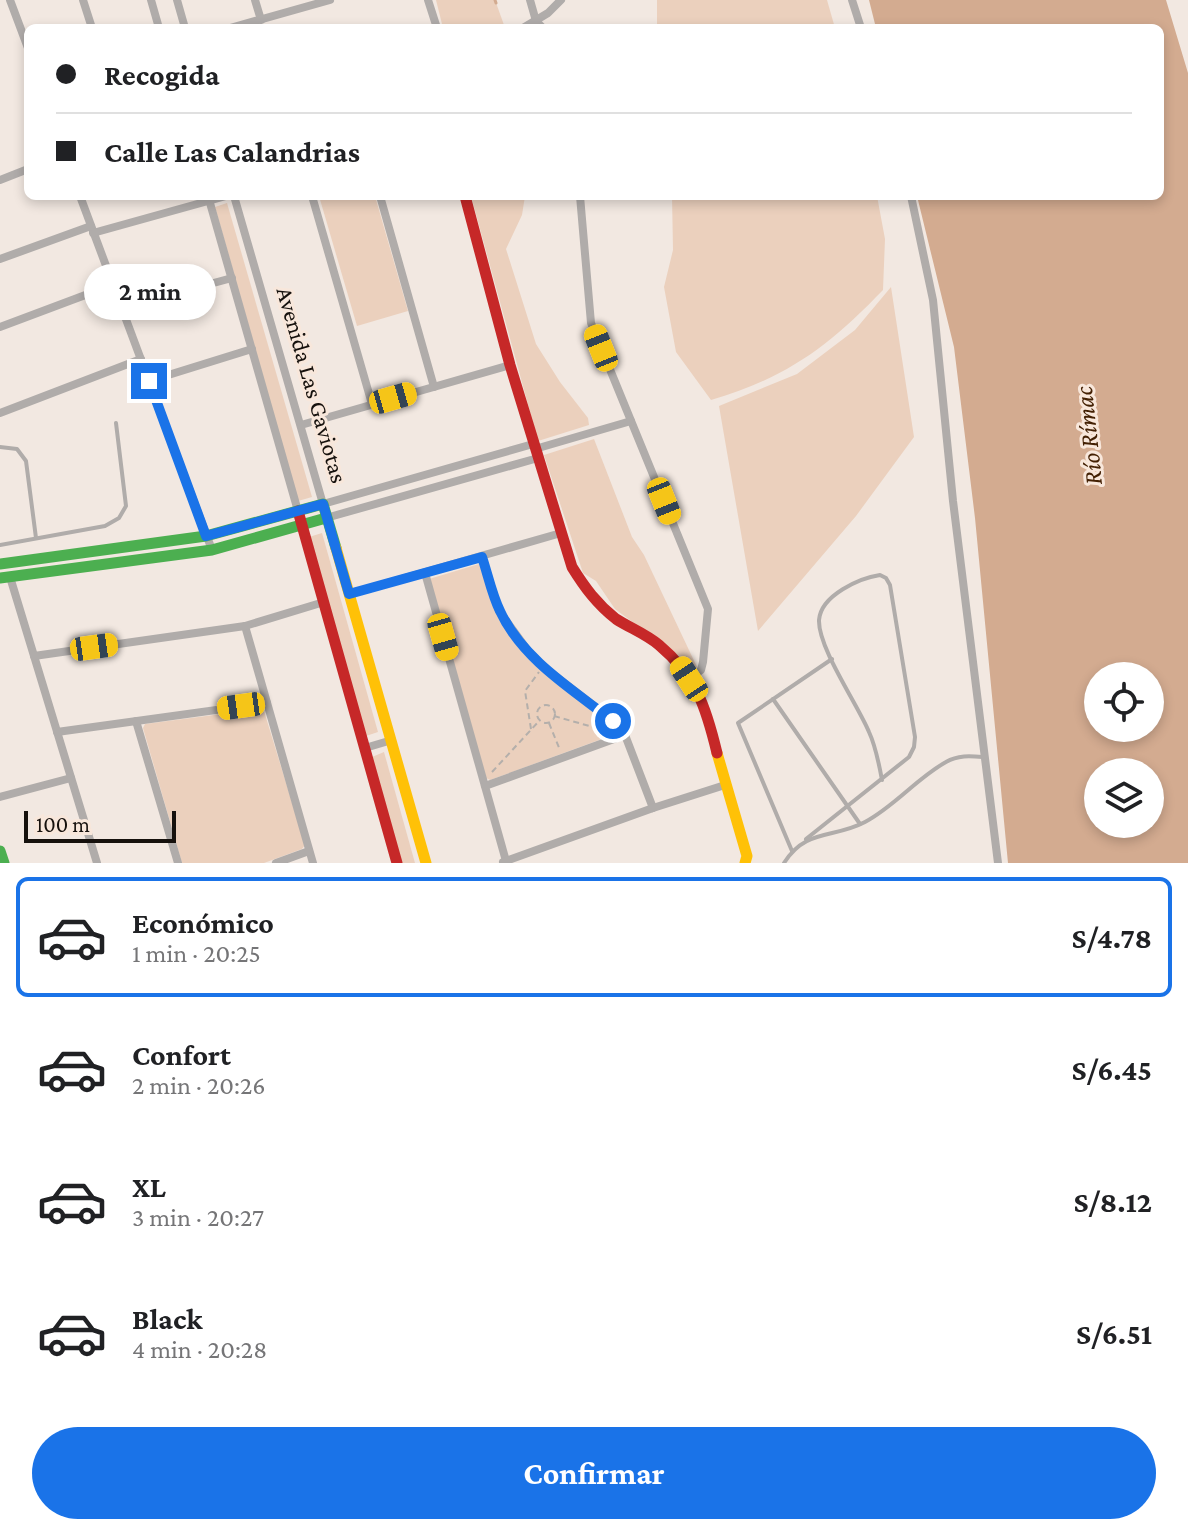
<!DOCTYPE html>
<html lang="es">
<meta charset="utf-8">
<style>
body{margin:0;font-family:"Crimson Pro",serif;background:#f2f2f2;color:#202124;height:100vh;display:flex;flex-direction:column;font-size:30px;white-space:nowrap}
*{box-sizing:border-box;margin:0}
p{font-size:26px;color:#757577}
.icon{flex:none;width:44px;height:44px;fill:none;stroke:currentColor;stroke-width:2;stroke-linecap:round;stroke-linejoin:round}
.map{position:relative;height:863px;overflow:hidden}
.drawer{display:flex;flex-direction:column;background:#fff;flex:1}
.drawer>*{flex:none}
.top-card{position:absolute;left:24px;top:24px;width:1140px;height:176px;border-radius:12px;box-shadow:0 4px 12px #0003;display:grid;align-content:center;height:176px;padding:0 32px;background:#fff}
.tools{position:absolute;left:1084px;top:662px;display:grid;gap:16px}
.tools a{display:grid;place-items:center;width:80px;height:80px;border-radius:50%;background:#fff;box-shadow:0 4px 12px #0003;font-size:40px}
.scale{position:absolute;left:24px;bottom:20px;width:152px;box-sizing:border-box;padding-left:8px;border:4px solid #16110d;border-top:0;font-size:22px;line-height:28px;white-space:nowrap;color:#16110d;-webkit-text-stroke:6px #f8e7db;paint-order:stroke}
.end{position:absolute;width:36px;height:36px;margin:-18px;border:10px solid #1a73e8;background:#fff;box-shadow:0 0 0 4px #fff}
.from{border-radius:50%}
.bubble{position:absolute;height:56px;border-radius:28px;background:#fff;box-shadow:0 4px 12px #0003;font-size:26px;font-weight:700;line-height:56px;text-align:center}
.car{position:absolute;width:24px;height:48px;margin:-24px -12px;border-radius:10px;box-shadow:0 0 6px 2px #0007;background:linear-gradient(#f5c518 24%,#345 0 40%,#f5c518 0 76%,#345 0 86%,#f5c518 0)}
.top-card b{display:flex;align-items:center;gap:28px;height:76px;font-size:30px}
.top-card b+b{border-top:2px solid #e0e0e0}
.top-card i{width:20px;height:20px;background:#202124}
ul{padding:14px 0 0;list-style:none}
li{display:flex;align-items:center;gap:24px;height:120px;margin:0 16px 12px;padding:0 16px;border:4px solid transparent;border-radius:12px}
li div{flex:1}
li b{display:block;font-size:30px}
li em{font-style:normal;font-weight:700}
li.on{border-color:#1a73e8}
li>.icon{width:72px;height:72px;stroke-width:1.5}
.action{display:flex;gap:16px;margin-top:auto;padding:16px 32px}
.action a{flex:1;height:92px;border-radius:48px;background:#1a73e8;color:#fff;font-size:32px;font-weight:700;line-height:92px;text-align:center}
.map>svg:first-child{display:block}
.green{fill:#ebd0bd}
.water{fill:#d3ab90;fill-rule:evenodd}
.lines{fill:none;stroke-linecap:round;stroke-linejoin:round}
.stream{stroke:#d3ab90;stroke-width:3}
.path{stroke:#b4afab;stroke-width:2;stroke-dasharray:6 4;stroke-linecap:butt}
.lane{stroke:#b0acaa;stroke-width:4}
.street{stroke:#b0acaa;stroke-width:8}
.fast{stroke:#4caf50;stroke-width:11}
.slow{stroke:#ffc107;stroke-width:11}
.jam{stroke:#c62828;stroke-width:11}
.route{stroke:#1a73e8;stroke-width:10}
.labels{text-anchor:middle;stroke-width:6;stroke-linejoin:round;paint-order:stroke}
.street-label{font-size:24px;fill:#16110d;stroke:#f8e7db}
.water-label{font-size:26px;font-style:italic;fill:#432003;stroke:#f8e7db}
</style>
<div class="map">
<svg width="1188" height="863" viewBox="0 0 1188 863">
<rect width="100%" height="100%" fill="#f2e8e1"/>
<g class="green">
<polygon points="436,0 495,0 504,25 495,28 443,28"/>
<polygon points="657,0 827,0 835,28 657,28"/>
<polygon points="319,196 375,196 408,311 357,326"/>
<polygon points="471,196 525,196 522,215 506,249 536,344 560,382 588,418 589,425 538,441"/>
<path d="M672,196H877L885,239L883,290C828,347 788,377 711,400L676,352L664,287L673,250Z"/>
<polygon points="227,203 312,497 298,501 215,207"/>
<polygon points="891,287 914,437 856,516 758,631 719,406 797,374 855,330"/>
<polygon points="594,439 632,537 644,555 697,667 689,673 658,641 615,609 596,581 583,573 544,455"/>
<polygon points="322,533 378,732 366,736 309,537"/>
<path d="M479,564C490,583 492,608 504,627C528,668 573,694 609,723L613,732L610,736L490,780L486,778L429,579Z"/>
<polygon points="260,709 264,711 305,845 302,849 264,863 182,863 143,728 145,724"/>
<polygon points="384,752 415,863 402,863 372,757"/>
</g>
<path class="water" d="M869,0H1166L1188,73V863H1008L975,518L954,347L917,196H1160V28H876ZM1098,676H1150V728H1098ZM1098,772H1150V824H1098Z"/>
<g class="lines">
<polyline class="stream" points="495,0 496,3"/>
<g class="path">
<circle cx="546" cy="714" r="9"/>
<polyline points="554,716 607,731"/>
<polyline points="549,723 560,750"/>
<polyline points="531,729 525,691 539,672"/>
<polyline points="492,772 540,720"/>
</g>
<g class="lane">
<polyline points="0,447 17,449 26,461 36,538"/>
<polyline points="0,545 105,526 119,518 126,506 116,423"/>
<polyline points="773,699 860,824"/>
<path d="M806,839L909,757L914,747L915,737L890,585L886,578L880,575C860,578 821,595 819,620C818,648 858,705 869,732C876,747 879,764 882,780"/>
<polyline points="792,851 738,723 832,659"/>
<path d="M784,863C806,828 833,839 865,822C895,806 917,778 946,762C958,755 970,756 983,757"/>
</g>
<g class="street">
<polyline points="10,0 28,48"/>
<polyline points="83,0 92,28"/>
<polyline points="151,0 159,28"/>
<polyline points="177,0 185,28"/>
<polyline points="255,0 261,20"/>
<polyline points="428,0 437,28"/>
<polyline points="530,0 536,21 543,28"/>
<polyline points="852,0 861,28"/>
<polyline points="230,28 330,0"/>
<polyline points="523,28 548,13 561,0"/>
<polyline points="0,180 28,169"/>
<polyline points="80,196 212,550"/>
<polyline points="208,196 298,511"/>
<polyline points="234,196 323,504 533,444"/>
<polyline points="312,196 372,404"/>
<polyline points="380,196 434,387"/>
<polyline points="580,196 591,323 708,609 703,662 701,670 689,679"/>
<polyline points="911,196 933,300 953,501 998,863"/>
<polyline points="93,233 226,196"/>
<polyline points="0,259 91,226"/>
<polyline points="121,308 232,278"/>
<polyline points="0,327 112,285"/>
<polyline points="149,381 252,349"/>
<polyline points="0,413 141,359"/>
<polyline points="301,425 510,365"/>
<polyline points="535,449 631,421"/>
<polyline points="326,518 538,458"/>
<polyline points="482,557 499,611 529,652 545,668 616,723 625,735 653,808"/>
<polyline points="425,573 506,861"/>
<polyline points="10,577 97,863"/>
<polyline points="349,594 561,533"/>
<polyline points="245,626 313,863"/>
<polyline points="34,656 245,626 324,602"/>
<polyline points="136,721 178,863"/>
<polyline points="57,732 267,703"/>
<polyline points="365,748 392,740"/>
<polyline points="485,786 625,735"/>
<polyline points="0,797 71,778"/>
<polyline points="503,862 653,808 725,785"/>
<polyline points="276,863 309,851"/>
</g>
<g class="fast">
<polyline points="0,564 206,536 323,504 336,548"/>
<polyline points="0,578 212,550 326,518"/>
<polyline points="0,851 4,863"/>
</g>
<g class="slow">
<polyline points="336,548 426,863"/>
<polyline points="717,753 747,856 745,863"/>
</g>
<g class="jam">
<path d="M465,196L510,365L572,567C585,588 597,604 616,619C630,628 646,634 659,645C696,676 706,707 717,753"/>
<polyline points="298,511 397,863"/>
</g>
</g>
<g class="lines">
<path class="route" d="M149,381L206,536L323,504L349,594L482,557C488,575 492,595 500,611C522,659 573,690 613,721"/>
</g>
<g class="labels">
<g class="street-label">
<text transform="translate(312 385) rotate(74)" y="8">Avenida Las Gaviotas</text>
</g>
<g class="water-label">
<text transform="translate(1088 436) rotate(-96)" y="9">Río Rímac</text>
</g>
</g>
</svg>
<div class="tools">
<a><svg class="icon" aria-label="locate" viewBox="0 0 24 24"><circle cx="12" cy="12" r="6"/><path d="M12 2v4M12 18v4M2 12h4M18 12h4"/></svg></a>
<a><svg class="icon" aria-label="layers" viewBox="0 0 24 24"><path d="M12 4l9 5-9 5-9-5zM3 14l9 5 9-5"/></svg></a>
</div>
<div class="scale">100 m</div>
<i class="end from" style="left:613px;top:721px"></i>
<i class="end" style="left:149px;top:381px"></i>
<div class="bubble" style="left:84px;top:264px;width:132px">2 min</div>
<i class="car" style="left:601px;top:348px;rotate:338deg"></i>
<i class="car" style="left:393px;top:398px;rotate:74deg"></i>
<i class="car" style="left:664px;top:501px;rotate:158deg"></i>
<i class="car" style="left:443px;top:637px;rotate:164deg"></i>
<i class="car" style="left:94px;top:647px;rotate:82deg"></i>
<i class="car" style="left:689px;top:679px;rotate:327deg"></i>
<i class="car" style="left:241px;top:706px;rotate:262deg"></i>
<div class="top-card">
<b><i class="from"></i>Recogida</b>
<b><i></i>Calle Las Calandrias</b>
</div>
</div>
<section class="drawer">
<ul>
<li class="on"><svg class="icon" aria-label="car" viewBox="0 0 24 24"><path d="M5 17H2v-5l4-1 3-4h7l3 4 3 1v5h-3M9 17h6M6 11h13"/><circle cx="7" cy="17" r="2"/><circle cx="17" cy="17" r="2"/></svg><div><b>Económico</b><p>1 min · 20:25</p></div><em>S/4.78</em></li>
<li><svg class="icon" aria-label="car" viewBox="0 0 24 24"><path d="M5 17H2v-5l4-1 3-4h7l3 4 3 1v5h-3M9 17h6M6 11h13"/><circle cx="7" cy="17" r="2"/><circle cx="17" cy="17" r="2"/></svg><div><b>Confort</b><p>2 min · 20:26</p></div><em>S/6.45</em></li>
<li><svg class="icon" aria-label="car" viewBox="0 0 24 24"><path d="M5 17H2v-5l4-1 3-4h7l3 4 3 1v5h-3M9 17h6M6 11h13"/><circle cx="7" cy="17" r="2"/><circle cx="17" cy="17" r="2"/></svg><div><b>XL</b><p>3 min · 20:27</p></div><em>S/8.12</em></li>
<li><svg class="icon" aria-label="car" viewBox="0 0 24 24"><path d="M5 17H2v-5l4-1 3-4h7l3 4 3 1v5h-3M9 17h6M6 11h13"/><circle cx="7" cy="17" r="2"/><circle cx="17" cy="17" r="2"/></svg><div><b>Black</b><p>4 min · 20:28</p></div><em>S/6.51</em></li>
</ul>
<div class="action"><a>Confirmar</a></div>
</section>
